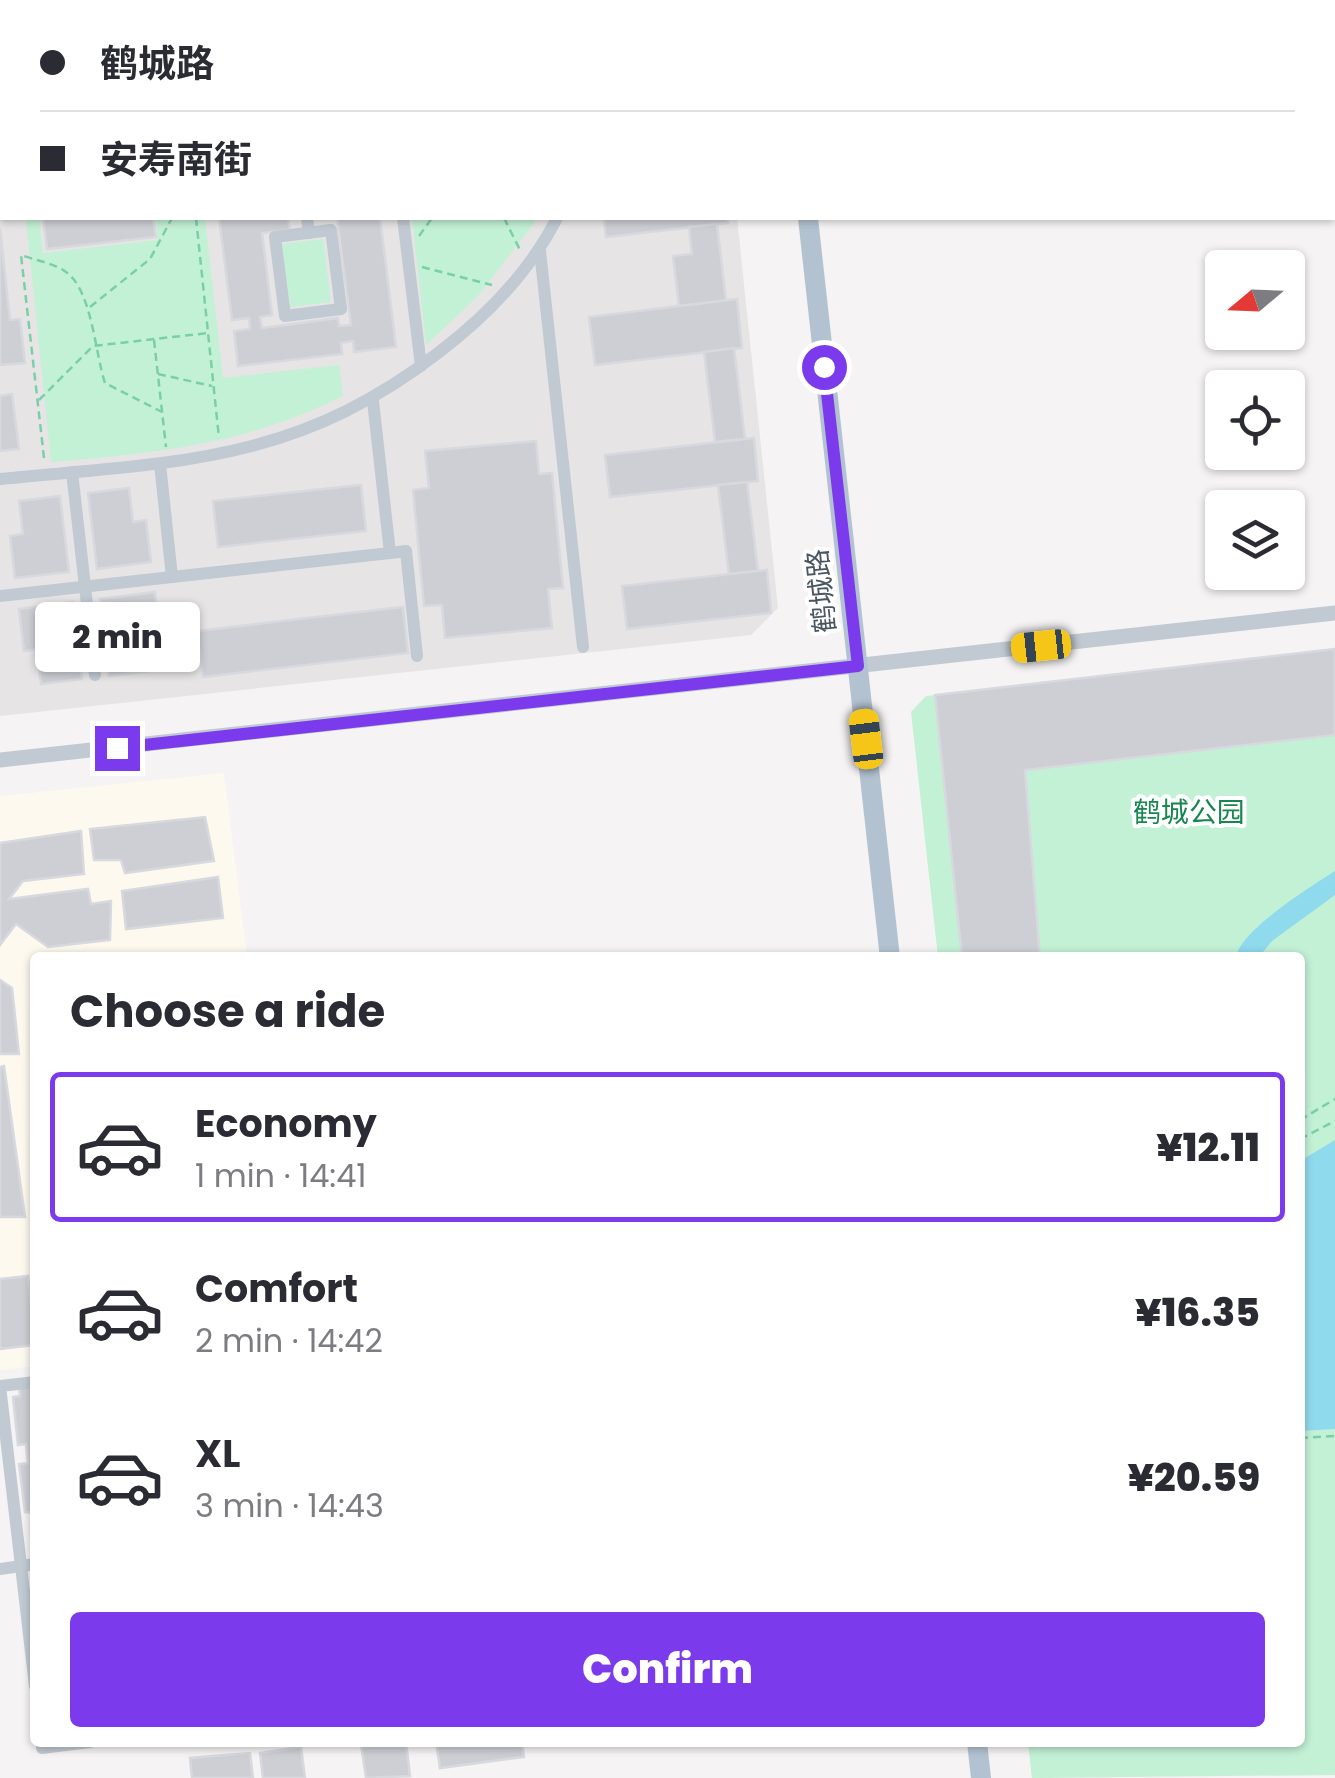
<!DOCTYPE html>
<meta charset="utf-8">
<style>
body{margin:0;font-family:Poppins,"Noto Sans SC",sans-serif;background:#f7f7f7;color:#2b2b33;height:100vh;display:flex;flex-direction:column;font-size:38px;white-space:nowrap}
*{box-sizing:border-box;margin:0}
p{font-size:32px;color:#7c7c81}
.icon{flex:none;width:55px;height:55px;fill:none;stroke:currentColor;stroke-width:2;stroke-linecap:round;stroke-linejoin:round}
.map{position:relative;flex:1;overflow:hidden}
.sheet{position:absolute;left:30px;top:952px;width:1275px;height:795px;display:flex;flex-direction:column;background:#fff;border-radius:10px;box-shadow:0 2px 8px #0004}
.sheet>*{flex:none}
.banner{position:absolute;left:0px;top:0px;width:1335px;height:220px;box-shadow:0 2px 8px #0004;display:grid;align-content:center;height:220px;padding:0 40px;background:#fff}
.needle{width:65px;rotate:251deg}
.controls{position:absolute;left:1205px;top:250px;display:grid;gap:20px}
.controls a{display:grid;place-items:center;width:100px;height:100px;border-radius:10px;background:#fff;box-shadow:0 2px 8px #0004;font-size:50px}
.end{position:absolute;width:45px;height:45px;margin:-22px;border:12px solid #7c3aed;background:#fff;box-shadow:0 0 0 5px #fff}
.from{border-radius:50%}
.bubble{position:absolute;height:70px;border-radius:10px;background:#fff;box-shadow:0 2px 8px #0004;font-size:32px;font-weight:800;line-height:70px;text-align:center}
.car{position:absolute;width:30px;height:60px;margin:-30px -15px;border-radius:12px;box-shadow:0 0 8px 2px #0007;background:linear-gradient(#f5c518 24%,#345 0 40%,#f5c518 0 76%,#345 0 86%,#f5c518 0)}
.banner b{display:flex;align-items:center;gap:35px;height:95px;font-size:38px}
.banner b+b{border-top:2px solid #e1e1e2}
.banner i{width:25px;height:25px;background:#2b2b33}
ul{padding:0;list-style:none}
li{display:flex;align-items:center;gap:30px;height:150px;margin:0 20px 15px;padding:0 20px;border:5px solid transparent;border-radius:10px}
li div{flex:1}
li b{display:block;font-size:38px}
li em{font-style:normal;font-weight:800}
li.selected{border-color:#7c3aed}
li>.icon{width:90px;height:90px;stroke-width:1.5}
h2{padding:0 40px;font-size:45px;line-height:120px}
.cta{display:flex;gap:20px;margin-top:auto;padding:20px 40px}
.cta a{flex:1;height:115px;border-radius:10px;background:#7c3aed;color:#fff;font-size:40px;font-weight:800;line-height:115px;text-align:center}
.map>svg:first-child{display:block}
.commercial{fill:#fdf9ef}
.education{fill:#e6e4e5}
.green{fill:#c3f1d5}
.water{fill:#90daee}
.building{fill:#cdcfd5;stroke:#d7d9de;stroke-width:2.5}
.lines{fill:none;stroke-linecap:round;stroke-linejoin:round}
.path{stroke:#7ad0a6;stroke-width:2.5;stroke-dasharray:8 5;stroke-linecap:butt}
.minor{stroke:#c1cad2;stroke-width:12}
.tertiary{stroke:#c1cad2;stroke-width:15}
.primary{stroke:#b3c2d1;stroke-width:20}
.route{stroke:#7c3aed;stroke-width:12}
.labels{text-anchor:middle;stroke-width:8;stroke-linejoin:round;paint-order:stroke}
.street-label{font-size:28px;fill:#4a5661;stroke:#fff}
.park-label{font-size:28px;fill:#17864f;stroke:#fff}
</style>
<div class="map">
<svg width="1335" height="1778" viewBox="0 0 1335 1778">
<rect width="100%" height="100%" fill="#f5f3f3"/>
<polygon class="commercial" points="224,773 247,957 35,958 35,1366 0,1370 0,796"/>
<polygon class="education" points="0,0 713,0 2,2 2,218 737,218 778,608 751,635 0,716"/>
<g class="green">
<path d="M0,97L2,218H39L43,253L158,240L156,218H205L223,378L339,365L343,396C246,444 158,453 51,462L26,219L0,221Z"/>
<polygon points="412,218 538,218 477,297 426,345"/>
<polygon points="323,239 331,302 290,307 282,244"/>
<polygon points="1335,649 1335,1775 1032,1778 1028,1743 1300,1742 1300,958 938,957 911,712 926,696"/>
</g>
<g class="water">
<path d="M1335,871V895L1272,941L1259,957H1236C1241,930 1310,887 1335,871Z"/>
<polygon points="1335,1140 1335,1429 1300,1431 1300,1161"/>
</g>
<g class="building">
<polygon points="43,218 153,218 156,237 47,249"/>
<polygon points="219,218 288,218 290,230 262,233 272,315 260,317 262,328 338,318 339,326 351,325 337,218 380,218 396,347 354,352 353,341 341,343 342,354 238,366 234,331 250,329 249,318 232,320"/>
<polygon points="604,218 727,218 728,223 606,237"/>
<polygon points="717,224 726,301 679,306 673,256 692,254 689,227"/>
<polygon points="0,229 10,320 20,319 25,363 0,365"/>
<polygon points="737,299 742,348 595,365 589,317"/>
<polygon points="734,348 745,439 715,442 704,352"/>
<polygon points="12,394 19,449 0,451 0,396"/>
<polygon points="754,438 758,481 610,497 605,455"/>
<polygon points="536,441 539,474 552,473 563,588 548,589 552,628 445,638 442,605 424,606 413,490 429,488 425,451"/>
<polygon points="747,482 758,571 729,574 718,485"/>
<polygon points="361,485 366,531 218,547 213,501"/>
<polygon points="129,488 133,522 146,520 151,562 97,569 88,493"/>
<polygon points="60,496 69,572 15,578 10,536 23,534 19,501"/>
<polygon points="767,570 771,613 627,629 622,586"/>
<polygon points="155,592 160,636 146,638 150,671 109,676 100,599"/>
<polygon points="73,602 82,679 41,684 37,649 24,651 19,609"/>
<polygon points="403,607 408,653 203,677 197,631"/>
<polygon points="1335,649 1335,735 1025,770 1040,958 962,958 935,695"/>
<polygon points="205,817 214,861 125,873 121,860 94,860 90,829"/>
<polygon points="81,831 84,874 23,881 9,899 88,889 91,904 111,901 110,940 48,947 16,924 0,945 0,843"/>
<polygon points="218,877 223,918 126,929 122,891"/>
<polygon points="0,980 12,988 19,1054 0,1054"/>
<polygon points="4,1066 25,1217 0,1217 0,1067"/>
<polygon points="28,1276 35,1345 0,1349 0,1279"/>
<polygon points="35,1385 35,1513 25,1512 19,1464 28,1463 26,1444 18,1445 13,1397 20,1396 19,1387"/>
<polygon points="406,1742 410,1776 366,1778 361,1744"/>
<polygon points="436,1742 522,1742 524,1757 440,1768"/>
<polygon points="301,1747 305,1778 263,1778 260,1753"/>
<polygon points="250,1753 253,1778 192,1778 190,1758"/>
</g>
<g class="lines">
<g class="path">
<polyline points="196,218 219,438"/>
<polyline points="504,218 521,252"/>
<polyline points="419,236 432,218"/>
<polyline points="422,267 492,285"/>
<polyline points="90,307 150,259 172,218"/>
<polyline points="154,340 166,447"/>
<polyline points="158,374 212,386"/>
<polyline points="39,400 93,346 208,333"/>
<path d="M44,458L21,255C34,260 54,263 66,272C92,290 95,353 105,383L162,412"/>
<polyline points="1300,1120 1335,1099"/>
<polyline points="1300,1139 1335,1121"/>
<polyline points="1300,1438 1335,1436"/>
</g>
<g class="minor">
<polyline points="130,0 131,2"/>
<polyline points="380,0 380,2"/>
<polyline points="609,0 609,2"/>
<polyline points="61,2 63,0"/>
<polyline points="0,9 2,9"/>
<polyline points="0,92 2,92"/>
<polyline points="307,218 309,233"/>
<polyline points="403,218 421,366"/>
<polygon points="331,230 341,309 285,316 275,237"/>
<polyline points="540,251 583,647"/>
<polyline points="72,472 95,675"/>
<path d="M0,479C173,462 294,464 438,353C487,316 529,273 557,218"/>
<polyline points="390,553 406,551 417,656"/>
<polyline points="172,577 390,553 373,401"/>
<polyline points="0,596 172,577 160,464"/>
<polyline points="35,1382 0,1386 35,1686"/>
<polyline points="0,1569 35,1564"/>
<polyline points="42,1742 42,1748 90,1742"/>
</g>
<polyline class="tertiary" points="0,760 1335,613"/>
<g class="primary">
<polyline points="783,0 784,2"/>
<polyline points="808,218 890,958"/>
<polyline points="977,1742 981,1778"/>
</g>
</g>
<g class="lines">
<polyline class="route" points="117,748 858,666 824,367"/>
</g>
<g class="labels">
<g class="street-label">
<text transform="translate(821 591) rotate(-96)" y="10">鹤城路</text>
</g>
<g class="park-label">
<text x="1189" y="822">鹤城公园</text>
</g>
</g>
</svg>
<div class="controls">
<a><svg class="needle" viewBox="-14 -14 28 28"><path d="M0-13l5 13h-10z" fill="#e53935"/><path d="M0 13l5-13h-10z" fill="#7c7c81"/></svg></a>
<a><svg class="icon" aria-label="locate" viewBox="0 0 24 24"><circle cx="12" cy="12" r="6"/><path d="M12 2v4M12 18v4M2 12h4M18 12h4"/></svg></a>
<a><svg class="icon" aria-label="layers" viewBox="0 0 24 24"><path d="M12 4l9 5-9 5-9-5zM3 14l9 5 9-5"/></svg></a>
</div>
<i class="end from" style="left:824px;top:367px"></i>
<i class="end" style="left:117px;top:748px"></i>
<div class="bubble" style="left:35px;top:602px;width:165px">2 min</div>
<i class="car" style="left:1041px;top:646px;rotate:264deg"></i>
<i class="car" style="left:866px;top:739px;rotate:353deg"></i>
<div class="banner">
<b><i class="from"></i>鹤城路</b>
<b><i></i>安寿南街</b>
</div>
<section class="sheet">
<h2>Choose a ride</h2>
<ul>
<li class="selected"><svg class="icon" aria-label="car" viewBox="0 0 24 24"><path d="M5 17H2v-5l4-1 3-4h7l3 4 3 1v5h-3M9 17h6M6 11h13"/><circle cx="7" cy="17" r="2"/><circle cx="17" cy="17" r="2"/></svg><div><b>Economy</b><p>1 min · 14:41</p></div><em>¥12.11</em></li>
<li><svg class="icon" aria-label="car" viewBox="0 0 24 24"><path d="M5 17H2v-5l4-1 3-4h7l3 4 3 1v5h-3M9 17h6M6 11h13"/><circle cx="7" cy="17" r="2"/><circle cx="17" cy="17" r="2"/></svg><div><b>Comfort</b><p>2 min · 14:42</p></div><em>¥16.35</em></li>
<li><svg class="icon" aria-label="car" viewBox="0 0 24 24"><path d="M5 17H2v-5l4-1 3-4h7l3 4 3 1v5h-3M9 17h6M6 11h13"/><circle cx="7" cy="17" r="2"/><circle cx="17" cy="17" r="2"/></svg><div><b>XL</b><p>3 min · 14:43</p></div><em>¥20.59</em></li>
</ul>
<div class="cta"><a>Confirm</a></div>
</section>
</div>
